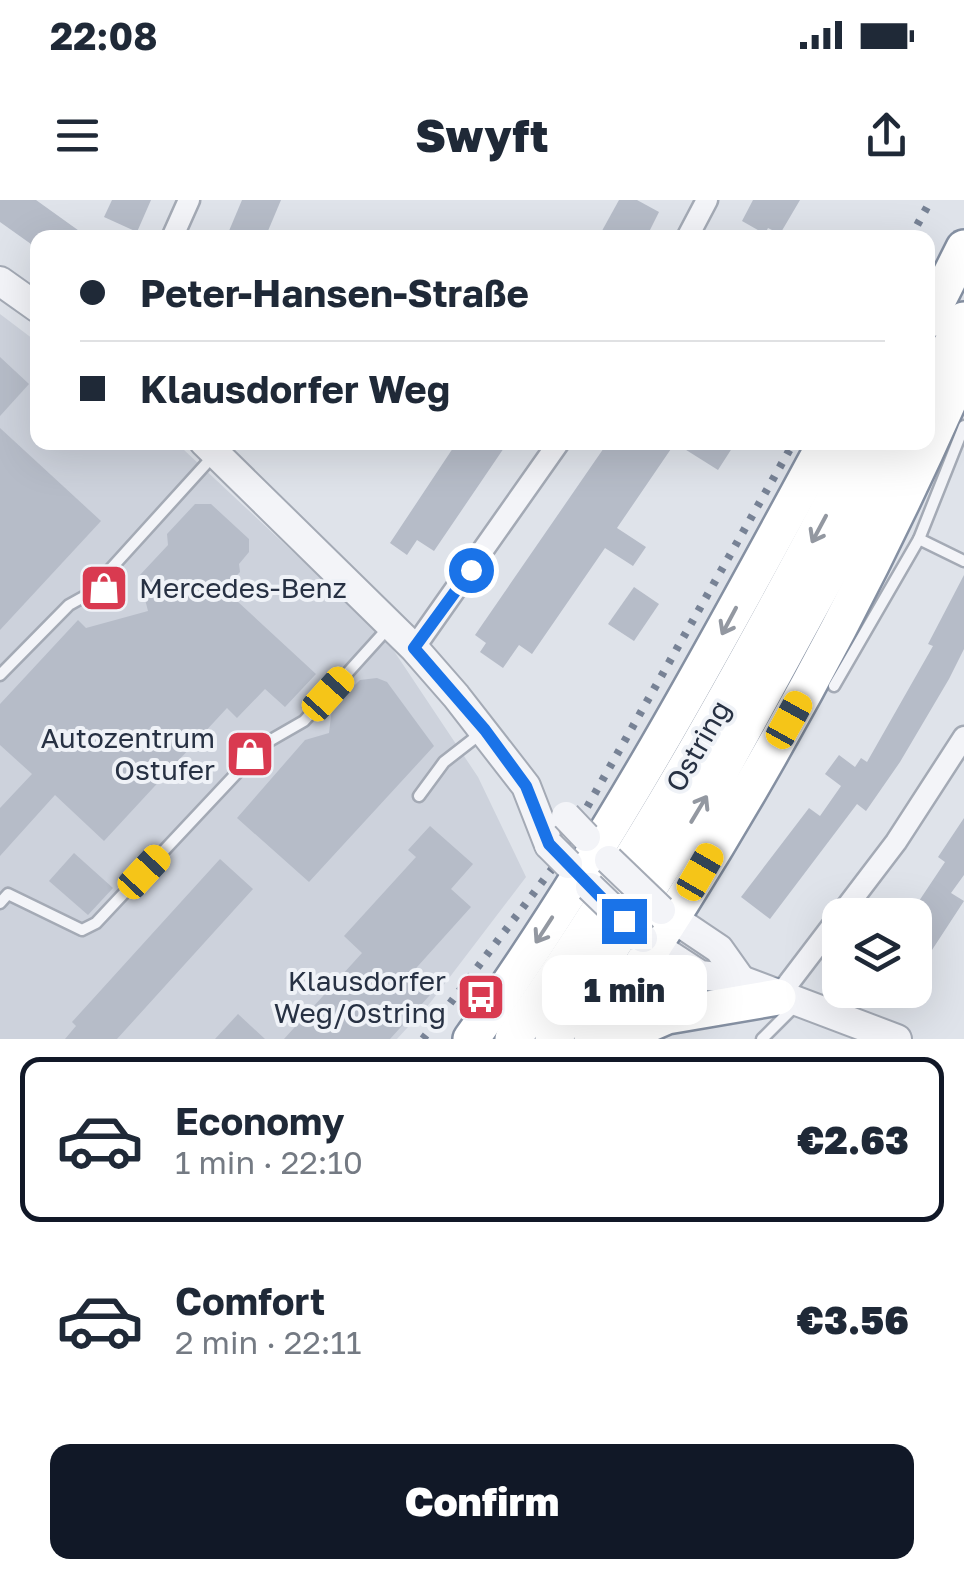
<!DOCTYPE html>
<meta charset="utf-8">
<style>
body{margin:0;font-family:"Golos Text",sans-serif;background:#f2f2f3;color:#1f2937;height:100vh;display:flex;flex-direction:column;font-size:38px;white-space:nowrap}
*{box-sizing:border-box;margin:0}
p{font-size:32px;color:#747a83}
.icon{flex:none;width:55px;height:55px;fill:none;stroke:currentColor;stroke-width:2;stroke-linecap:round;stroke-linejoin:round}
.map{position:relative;height:839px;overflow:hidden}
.drawer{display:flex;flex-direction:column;background:#fff;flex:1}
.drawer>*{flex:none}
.top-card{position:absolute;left:30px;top:30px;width:905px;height:220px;border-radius:20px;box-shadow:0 10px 40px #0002;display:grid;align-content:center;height:220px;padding:0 50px;background:#fff}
.buttons{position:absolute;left:822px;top:698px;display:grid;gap:20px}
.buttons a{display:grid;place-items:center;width:110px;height:110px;border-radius:20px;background:#fff;box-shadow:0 10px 40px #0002;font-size:50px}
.end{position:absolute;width:45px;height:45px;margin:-22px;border:12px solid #1a73e8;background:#fff;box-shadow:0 0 0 5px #fff}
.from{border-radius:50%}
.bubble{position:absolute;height:70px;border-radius:20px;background:#fff;box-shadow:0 10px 40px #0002;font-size:32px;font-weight:800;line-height:70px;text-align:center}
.car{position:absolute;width:30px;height:60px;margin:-30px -15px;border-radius:12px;box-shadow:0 0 8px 2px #0007;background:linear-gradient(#f5c518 24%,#345 0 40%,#f5c518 0 76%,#345 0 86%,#f5c518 0)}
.top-card b{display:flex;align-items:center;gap:35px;height:95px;font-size:38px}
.top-card b+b{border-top:2px solid #e0e1e3}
.top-card i{width:25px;height:25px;background:#1f2937}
ul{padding:18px 0 0;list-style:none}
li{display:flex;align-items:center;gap:30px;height:165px;margin:0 20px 15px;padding:0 30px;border:5px solid transparent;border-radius:20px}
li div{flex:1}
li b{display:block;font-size:38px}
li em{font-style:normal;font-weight:800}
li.on{border-color:#111827}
li>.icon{width:90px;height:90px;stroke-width:1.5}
.primary-button{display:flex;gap:20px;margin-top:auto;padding:20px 50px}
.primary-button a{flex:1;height:115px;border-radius:20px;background:#111827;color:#fff;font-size:40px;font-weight:800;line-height:115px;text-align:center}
.status{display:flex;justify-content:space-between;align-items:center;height:70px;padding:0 50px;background:#fff;direction:ltr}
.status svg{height:28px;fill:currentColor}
header{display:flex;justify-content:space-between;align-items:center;height:130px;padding:0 50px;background:#fff;font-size:45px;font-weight:800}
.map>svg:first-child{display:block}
.built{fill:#cdd2dc}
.building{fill:#b6bcc8}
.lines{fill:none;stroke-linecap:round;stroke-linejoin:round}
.service-casing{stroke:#a4aab5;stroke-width:15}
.minor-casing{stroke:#a4aab5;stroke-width:25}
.tertiary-casing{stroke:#a4aab5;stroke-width:32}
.trunk-casing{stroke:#8590a2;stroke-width:40}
.service{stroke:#f3f4f8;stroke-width:10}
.minor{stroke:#f3f4f8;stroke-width:20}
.tertiary{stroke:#f3f4f8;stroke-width:28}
.trunk{stroke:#fff;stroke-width:35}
.rail{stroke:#778295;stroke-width:8;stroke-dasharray:5 10;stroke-linecap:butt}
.tertiary-bridge-casing{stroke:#a4aab5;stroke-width:32;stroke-linecap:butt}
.tertiary-bridge{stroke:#f3f4f8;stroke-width:28}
.oneway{stroke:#9398a1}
.route{stroke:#1a73e8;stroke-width:12}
.labels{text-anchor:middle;stroke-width:8;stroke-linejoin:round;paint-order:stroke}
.poi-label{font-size:28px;fill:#273143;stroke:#eff2f7;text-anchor:end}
.street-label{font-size:28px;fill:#273143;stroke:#eff2f7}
</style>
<div class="status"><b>22:08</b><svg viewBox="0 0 49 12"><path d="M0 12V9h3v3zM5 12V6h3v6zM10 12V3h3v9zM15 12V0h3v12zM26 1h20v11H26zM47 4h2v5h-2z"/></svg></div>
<header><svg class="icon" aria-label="menu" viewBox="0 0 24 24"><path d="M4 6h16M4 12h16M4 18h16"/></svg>Swyft<svg class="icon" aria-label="share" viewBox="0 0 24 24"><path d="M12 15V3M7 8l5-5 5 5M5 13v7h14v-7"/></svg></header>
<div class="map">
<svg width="964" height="839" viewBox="0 0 964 839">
<rect width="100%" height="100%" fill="#dfe3ea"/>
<polygon class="built" points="0,114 37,142 38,242 173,243 184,250 386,439 478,577 526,677 430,803 397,839 0,839"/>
<g class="building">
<polygon points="0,0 36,0 89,38 38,38 38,49 0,22"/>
<polygon points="112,0 151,0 137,32 104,17"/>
<polygon points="242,0 281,0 265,38 226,38"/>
<polygon points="619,0 637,0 659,12 646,38 598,38"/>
<polygon points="753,0 800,0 780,34 768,28 765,34 742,21"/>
<polygon points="0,157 29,184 0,216"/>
<polygon points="0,228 101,321 0,430"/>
<polygon points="457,242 508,242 434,351 417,340 407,355 390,343"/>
<polygon points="608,242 736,242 718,270 675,243 617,328 646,347 633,366 605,348 532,454 519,445 503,468 480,452 486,443 475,435"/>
<polygon points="195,304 211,304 249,339 249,352 239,364 240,372 224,389 316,474 285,507 265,489 237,518 227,508 104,641 55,595 0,656 0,608 32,574 0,545 0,504 78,420 86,428 148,411 139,376 168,345 167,334"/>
<polygon points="964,375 964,449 949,479 900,562 866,611 857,604 770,719 741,697 809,608 820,616 841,586 825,574 839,555 855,567 861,558 867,562 933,446 928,444"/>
<polygon points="634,387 659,404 634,441 608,424"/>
<polygon points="377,478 387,482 434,546 309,682 237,618 305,540 329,533 332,508 360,480"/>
<polygon points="964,618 964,675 951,693 964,701 915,776 915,707 945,662 938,657"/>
<polygon points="430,626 473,664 451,689 471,707 409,776 430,795 390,839 284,839 362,753 344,736 416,657 408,650"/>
<polygon points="74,653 113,688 88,715 49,681"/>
<polygon points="220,659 253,689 117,839 65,839 76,826 72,822"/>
<polygon points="238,814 265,839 215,839"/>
</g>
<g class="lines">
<g class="service-casing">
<g id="service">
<polyline points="919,339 964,226"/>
<polyline points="0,475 69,405 87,395 215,254"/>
<polyline points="834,486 919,339 964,361"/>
<polyline points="419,596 444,562 480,534"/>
<polyline points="0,703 8,694 82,730 96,723 264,544 304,521 389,427"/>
<polyline points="762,839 796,805"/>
</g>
</g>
<g class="minor-casing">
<g id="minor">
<polyline points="172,38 189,0"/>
<polyline points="687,38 707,0"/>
<polyline points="414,448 559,242"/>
<polyline points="778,797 896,642 964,537"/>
</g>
</g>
<g class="tertiary-casing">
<g id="tertiary">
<polyline points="0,81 38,108"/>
<polyline points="204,242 414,448 456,496 526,586 549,645"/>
<polyline points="661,710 719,749 741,780"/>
<polyline points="643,738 700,775 741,780 897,839"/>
</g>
</g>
<g class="trunk-casing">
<g id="trunk">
<polyline points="928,120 964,48"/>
<polyline points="930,185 964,120"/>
<path d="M471,839C605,651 716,446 826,242"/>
<path d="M513,839C646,650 757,447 864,242"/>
<polyline points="553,839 705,600 900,242"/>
<path d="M592,839C737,627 862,401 964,166"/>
<polyline points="614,839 667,816 778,797"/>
</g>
</g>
<use href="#service" class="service"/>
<use href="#minor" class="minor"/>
<use href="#tertiary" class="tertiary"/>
<use href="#trunk" class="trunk"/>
<g class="rail">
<polyline points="910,38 931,0"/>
<polyline points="423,839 552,669 794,242"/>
</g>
<g class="tertiary-bridge-casing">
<g id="tertiary-bridge">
<polyline points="566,616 586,637"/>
<polyline points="549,645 568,664"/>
<polyline points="609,660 661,710"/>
<polyline points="590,687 643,738"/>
</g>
</g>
<use href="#tertiary-bridge" class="tertiary-bridge"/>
</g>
<defs><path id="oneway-shaft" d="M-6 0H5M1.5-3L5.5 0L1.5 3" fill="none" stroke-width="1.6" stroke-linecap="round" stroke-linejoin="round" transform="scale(2.5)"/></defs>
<g class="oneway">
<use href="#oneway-shaft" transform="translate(819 329) rotate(118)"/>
<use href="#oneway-shaft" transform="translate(729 421) rotate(118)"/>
<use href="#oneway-shaft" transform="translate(699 609) rotate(-59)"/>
<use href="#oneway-shaft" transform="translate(544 730) rotate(123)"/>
</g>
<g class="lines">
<polyline class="route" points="471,370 414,448 485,530 526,586 549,644 624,721"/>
</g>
<defs>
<g id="shop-square" transform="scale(2.5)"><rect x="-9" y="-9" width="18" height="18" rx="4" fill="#d93a50" stroke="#eff2f7"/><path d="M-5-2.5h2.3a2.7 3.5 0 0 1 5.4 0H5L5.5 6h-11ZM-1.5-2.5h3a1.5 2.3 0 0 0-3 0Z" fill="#fff"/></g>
<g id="bus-square" transform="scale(2.5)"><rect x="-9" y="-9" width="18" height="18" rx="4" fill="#d93a50" stroke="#eff2f7"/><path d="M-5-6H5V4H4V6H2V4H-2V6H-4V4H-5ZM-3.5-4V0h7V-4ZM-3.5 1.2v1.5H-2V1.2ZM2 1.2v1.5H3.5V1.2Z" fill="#fff"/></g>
</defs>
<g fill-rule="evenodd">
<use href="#shop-square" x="104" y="388"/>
<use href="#shop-square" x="250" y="554"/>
<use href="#bus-square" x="481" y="797"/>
</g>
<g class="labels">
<g class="poi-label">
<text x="139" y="398" text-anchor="start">Mercedes-Benz</text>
<text x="215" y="548">Autozentrum<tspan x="215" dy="32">Ostufer</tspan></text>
<text x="446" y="791">Klausdorfer<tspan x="446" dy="32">Weg/Ostring</tspan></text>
</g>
<g class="street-label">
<text transform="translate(698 546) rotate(-60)" y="10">Ostring</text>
</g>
</g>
</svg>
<div class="buttons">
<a><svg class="icon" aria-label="layers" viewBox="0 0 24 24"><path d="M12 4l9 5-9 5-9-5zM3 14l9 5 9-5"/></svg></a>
</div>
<i class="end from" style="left:471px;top:370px"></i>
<i class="end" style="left:624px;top:721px"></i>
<div class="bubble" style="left:542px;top:755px;width:165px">1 min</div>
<i class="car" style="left:328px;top:494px;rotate:42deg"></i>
<i class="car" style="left:789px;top:520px;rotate:29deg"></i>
<i class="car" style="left:144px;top:672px;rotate:43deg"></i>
<i class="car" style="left:700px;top:672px;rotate:30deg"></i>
<div class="top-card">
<b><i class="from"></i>Peter-Hansen-Straße</b>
<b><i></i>Klausdorfer Weg</b>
</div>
</div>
<section class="drawer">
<ul>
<li class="on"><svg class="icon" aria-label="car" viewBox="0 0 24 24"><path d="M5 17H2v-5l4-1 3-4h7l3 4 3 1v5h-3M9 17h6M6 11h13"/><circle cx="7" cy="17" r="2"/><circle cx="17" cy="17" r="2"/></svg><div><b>Economy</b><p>1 min · 22:10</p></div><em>€2.63</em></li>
<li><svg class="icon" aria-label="car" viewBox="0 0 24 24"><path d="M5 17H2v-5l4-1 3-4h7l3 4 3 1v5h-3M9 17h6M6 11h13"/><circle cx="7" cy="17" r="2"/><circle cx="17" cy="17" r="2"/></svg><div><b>Comfort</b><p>2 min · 22:11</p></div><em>€3.56</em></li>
</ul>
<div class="primary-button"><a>Confirm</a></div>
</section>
